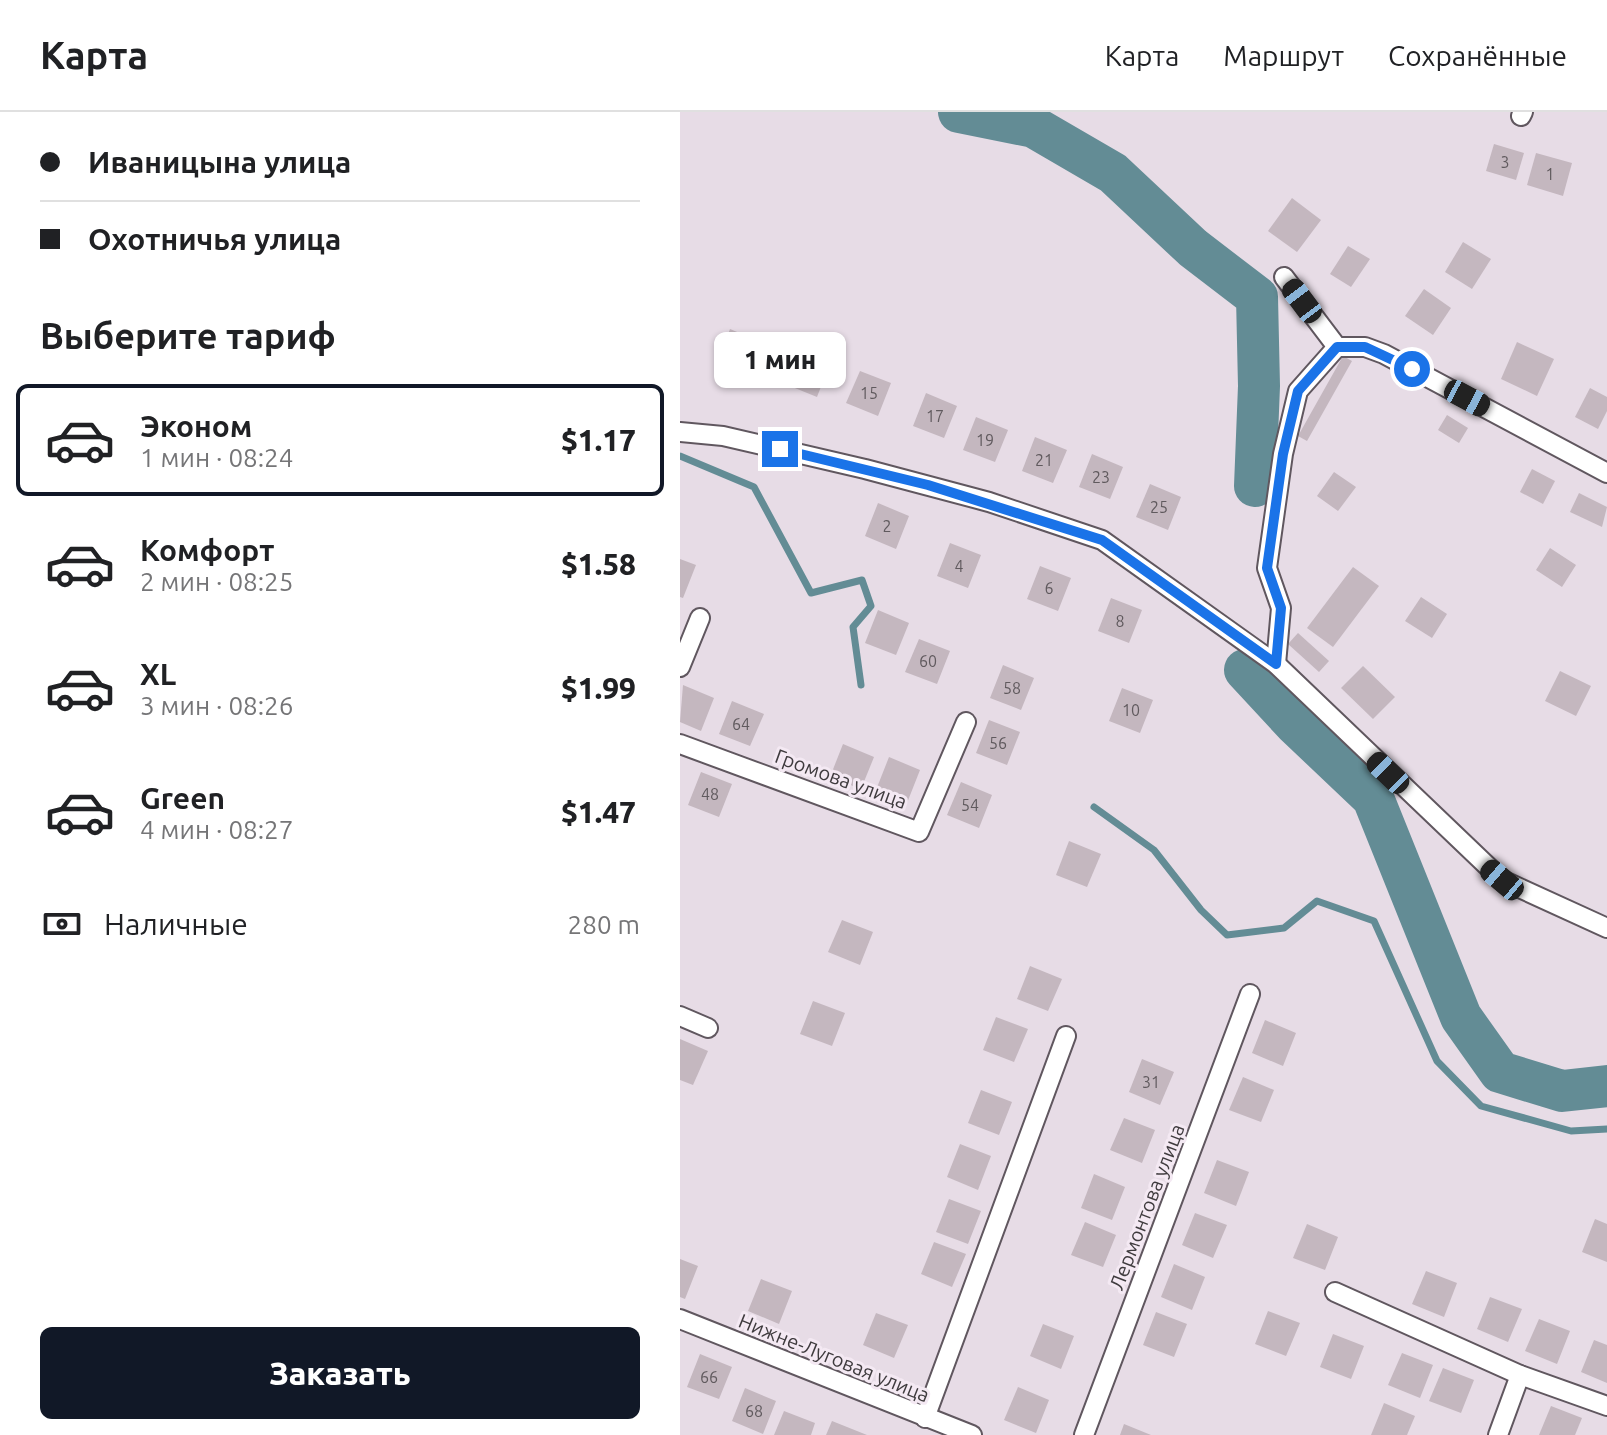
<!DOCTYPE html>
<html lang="ru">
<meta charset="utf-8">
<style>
body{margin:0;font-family:Ubuntu,sans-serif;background:#f2f2f2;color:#202124;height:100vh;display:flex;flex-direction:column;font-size:30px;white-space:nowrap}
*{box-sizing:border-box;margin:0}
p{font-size:26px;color:#757577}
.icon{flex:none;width:44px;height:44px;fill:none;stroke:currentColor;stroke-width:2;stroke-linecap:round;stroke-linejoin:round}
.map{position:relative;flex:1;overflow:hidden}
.panel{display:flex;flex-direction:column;background:#fff;width:680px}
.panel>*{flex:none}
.banner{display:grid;align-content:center;height:176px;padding:0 40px;background:#fff}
.end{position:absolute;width:36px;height:36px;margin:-18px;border:10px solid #1a73e8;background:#fff;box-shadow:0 0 0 4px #fff}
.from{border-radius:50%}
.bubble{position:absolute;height:56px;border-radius:12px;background:#fff;box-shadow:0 2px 6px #0004;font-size:26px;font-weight:800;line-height:56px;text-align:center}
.car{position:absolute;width:24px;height:48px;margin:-24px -12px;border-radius:10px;box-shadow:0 0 6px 2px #0007;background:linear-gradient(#222 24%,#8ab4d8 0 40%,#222 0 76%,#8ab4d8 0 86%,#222 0)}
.banner b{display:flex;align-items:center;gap:28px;height:76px;font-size:30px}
.banner b+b{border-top:2px solid #e0e0e0}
.banner i{width:20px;height:20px;background:#202124}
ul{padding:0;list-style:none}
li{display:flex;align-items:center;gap:24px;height:112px;margin:0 16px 12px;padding:0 24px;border:4px solid transparent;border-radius:12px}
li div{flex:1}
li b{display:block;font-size:30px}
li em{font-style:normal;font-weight:800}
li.on{border-color:#111827}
li>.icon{width:72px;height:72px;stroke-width:1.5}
h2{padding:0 40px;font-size:36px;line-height:96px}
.pay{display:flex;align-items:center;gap:20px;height:88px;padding:0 40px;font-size:30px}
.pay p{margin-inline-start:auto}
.cta{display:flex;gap:16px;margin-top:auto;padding:16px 40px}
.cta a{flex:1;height:92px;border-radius:12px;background:#111827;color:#fff;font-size:32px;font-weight:800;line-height:92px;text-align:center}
header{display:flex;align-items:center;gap:48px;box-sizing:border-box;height:112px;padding:0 40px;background:#fff;border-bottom:2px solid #e0e0e0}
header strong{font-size:38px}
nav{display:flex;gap:44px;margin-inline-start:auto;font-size:28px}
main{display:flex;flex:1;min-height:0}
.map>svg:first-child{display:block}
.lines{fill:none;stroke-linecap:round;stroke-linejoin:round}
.stream{stroke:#638c95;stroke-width:7}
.river{stroke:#638c95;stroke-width:42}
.building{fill:#c4b7bf}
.minor-casing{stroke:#60575f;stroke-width:22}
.minor{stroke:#fff;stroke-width:18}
.route{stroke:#1a73e8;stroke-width:10}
.labels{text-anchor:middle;stroke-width:6;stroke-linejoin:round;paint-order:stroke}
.number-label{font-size:16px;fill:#605a5e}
.street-label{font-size:20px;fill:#3f3b3e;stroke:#f4e9f3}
</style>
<header>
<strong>Карта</strong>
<nav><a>Карта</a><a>Маршрут</a><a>Сохранённые</a></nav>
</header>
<main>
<section class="panel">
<div class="banner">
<b><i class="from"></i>Иваницына улица</b>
<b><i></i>Охотничья улица</b>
</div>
<h2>Выберите тариф</h2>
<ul>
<li class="on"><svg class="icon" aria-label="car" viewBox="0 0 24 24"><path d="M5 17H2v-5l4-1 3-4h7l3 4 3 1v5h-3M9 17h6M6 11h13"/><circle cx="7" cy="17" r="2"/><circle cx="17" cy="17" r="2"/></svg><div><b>Эконом</b><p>1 мин · 08:24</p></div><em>$1.17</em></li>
<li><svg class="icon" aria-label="car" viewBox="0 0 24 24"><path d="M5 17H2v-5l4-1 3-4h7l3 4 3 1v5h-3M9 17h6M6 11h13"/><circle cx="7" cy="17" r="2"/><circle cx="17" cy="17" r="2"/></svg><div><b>Комфорт</b><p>2 мин · 08:25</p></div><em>$1.58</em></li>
<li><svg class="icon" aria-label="car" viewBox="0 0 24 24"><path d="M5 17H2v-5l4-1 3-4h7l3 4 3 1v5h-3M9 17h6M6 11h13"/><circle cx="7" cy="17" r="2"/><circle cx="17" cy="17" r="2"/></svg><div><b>XL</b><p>3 мин · 08:26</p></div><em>$1.99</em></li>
<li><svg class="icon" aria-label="car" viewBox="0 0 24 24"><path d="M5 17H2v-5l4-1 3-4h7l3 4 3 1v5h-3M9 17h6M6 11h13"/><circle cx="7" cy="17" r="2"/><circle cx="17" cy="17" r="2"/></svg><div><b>Green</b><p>4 мин · 08:27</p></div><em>$1.47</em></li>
</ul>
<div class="pay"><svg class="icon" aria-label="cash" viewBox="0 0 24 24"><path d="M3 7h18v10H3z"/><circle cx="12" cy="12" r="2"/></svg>Наличные<p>280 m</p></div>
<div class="cta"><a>Заказать</a></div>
</section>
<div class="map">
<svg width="927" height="1323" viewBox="0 0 927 1323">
<rect width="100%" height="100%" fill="#e7dce6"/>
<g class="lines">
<g class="stream">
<polyline points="0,344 74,375 131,481 182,468 191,494 173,515 181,573"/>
<polyline points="414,695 474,738 521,798 547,823 604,816 637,789 694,809 757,949 801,994 891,1019 927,1017"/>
</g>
<g class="river">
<polyline points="279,0 354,15 433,61 513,136 577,185 579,274 575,374"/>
<polyline points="565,558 615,612 693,686 781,905 820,960 882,979 927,974"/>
</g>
</g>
<g class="building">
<polygon points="814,32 844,41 836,68 806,59"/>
<polygon points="856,41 892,51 883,84 847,73"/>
<polygon points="612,86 641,108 617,140 588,119"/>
<polygon points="783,130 811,147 792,177 765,160"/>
<polygon points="668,134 690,147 671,175 650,162"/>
<polygon points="744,177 771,196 753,223 725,204"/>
<polygon points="50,217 81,230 68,263 37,251"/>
<polygon points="837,230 874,247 857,284 821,267"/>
<polygon points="118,239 150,251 137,285 105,272"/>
<polygon points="663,244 672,249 627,329 618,324"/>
<polygon points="180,259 211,271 198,304 166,291"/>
<polygon points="910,276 927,285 927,299 918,317 895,305"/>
<polygon points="246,281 277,294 264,326 233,314"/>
<polygon points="767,303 788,316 779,331 758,318"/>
<polygon points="296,305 328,318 315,350 283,338"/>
<polygon points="355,325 387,338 373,371 342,359"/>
<polygon points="412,342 443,355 430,387 399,375"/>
<polygon points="852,357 875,369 863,392 840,380"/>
<polygon points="654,360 676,375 658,399 637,384"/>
<polygon points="470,372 501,385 488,418 456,405"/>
<polygon points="899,381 927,395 922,415 890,400"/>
<polygon points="198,391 229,404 216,437 185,424"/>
<polygon points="270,431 301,443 288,476 257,464"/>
<polygon points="870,436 896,453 882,475 856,458"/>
<polygon points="0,447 16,453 3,486 0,485"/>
<polygon points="360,454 391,466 378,499 347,487"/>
<polygon points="673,455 699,474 653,535 627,516"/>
<polygon points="741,485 767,502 752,526 725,509"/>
<polygon points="431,486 462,498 449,531 418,519"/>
<polygon points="198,498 229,511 216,543 185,531"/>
<polygon points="618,521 649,549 639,560 608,532"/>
<polygon points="239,527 270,539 257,572 225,560"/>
<polygon points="323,553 354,566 341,598 310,586"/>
<polygon points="683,554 715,585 693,607 661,576"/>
<polygon points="880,559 911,574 896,604 865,589"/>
<polygon points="3,573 34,586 21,619 0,610"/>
<polygon points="442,576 473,588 460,621 429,609"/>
<polygon points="52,589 84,602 70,634 39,622"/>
<polygon points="309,608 340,620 327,653 296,641"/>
<polygon points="163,632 194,645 181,677 150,665"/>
<polygon points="209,645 240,658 227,691 196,678"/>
<polygon points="21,660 52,672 39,705 8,693"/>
<polygon points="281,670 312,683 299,716 267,703"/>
<polygon points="389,729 421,742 407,775 376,763"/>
<polygon points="162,808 193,820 180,853 148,840"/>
<polygon points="350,854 382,867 368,899 337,887"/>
<polygon points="133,889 165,901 152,934 120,922"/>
<polygon points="316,905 348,917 334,950 303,938"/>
<polygon points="585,908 616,921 603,954 572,941"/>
<polygon points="0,927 28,939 13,973 0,968"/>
<polygon points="462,947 494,960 480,993 449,980"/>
<polygon points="563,965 594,978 581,1010 549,998"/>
<polygon points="301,978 332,990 319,1023 288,1011"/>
<polygon points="444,1006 475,1018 462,1051 430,1038"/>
<polygon points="280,1032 311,1044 298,1078 267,1065"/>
<polygon points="537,1048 569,1060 556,1094 524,1081"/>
<polygon points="414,1062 445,1075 432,1108 401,1096"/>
<polygon points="269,1087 301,1099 288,1132 256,1120"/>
<polygon points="515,1101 547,1113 533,1146 502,1133"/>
<polygon points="915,1107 927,1112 927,1150 902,1140"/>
<polygon points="405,1110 436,1123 423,1155 391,1143"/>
<polygon points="627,1112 658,1125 645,1158 613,1146"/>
<polygon points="254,1130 286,1142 272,1175 241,1162"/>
<polygon points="0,1147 18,1154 5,1187 0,1185"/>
<polygon points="494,1152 525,1165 512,1198 481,1185"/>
<polygon points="746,1159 777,1171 764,1205 732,1192"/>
<polygon points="81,1167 112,1179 99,1212 68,1199"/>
<polygon points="810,1185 842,1197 828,1230 797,1217"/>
<polygon points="588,1199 620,1211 606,1244 575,1232"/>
<polygon points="476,1200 507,1212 494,1245 463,1233"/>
<polygon points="196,1201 228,1213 214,1246 183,1233"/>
<polygon points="859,1207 890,1219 877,1252 845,1239"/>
<polygon points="363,1212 394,1224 381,1257 350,1244"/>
<polygon points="653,1222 684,1234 671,1267 640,1255"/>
<polygon points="914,1228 927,1233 927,1271 901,1260"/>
<polygon points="722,1241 753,1253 740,1286 708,1273"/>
<polygon points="20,1242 52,1255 39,1287 7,1275"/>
<polygon points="763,1256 794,1268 781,1301 749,1289"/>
<polygon points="338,1275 369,1288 356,1321 324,1308"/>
<polygon points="65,1276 96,1289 83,1322 52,1309"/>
<polygon points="704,1291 735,1304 727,1323 691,1323"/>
<polygon points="871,1294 902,1306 895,1323 859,1323"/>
<polygon points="104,1299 135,1311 131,1323 94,1323"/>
<polygon points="152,1309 187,1323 146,1323"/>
<polygon points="444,1312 471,1323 440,1323"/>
</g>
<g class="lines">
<g class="minor-casing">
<g id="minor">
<polyline points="841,4 843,0"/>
<polyline points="604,165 657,235"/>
<polyline points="0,320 43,324 185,357 309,390 422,428 596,552 822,768 927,816"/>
<polyline points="596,552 601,496 587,456 603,342 618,279 657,235 685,235 704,242 927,361"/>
<polyline points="0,555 20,506"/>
<polyline points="0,632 239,720 286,610"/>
<polyline points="0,904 28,916"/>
<polyline points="655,1180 840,1263 927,1294"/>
<polyline points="0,1207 292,1323"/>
<polyline points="245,1306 386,924"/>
<polyline points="404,1323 570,882"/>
<polyline points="818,1323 840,1263"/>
</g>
</g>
<use href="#minor" class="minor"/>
</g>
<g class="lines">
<polyline class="route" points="100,337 248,373 422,428 596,552 601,496 587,456 603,342 618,279 657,235 685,235 732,257"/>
</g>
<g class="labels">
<g class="number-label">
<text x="825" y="56">3</text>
<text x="870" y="68">1</text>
<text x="189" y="287">15</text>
<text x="255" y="310">17</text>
<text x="305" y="334">19</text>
<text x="364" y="354">21</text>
<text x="421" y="371">23</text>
<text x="479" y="401">25</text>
<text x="207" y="420">2</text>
<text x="279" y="460">4</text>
<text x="369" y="482">6</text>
<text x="440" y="515">8</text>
<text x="248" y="555">60</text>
<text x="332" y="582">58</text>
<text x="451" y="604">10</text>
<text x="61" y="618">64</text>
<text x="318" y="637">56</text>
<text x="30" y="688">48</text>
<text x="290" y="699">54</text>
<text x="471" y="976">31</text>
<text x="29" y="1271">66</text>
<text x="74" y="1305">68</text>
</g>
<g class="street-label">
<text transform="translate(161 667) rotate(20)" y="7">Громова улица</text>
<text transform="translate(467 1095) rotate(-69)" y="7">Лермонтова улица</text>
<text transform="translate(154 1246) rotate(22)" y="7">Нижне-Луговая улица</text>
</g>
</g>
</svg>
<i class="end from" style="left:732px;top:257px"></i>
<i class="end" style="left:100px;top:337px"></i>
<div class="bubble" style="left:34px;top:220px;width:132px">1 мин</div>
<i class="car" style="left:622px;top:189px;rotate:323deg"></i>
<i class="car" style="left:787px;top:286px;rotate:118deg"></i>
<i class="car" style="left:708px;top:661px;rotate:314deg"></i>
<i class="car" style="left:822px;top:768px;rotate:310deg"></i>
</div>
</main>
